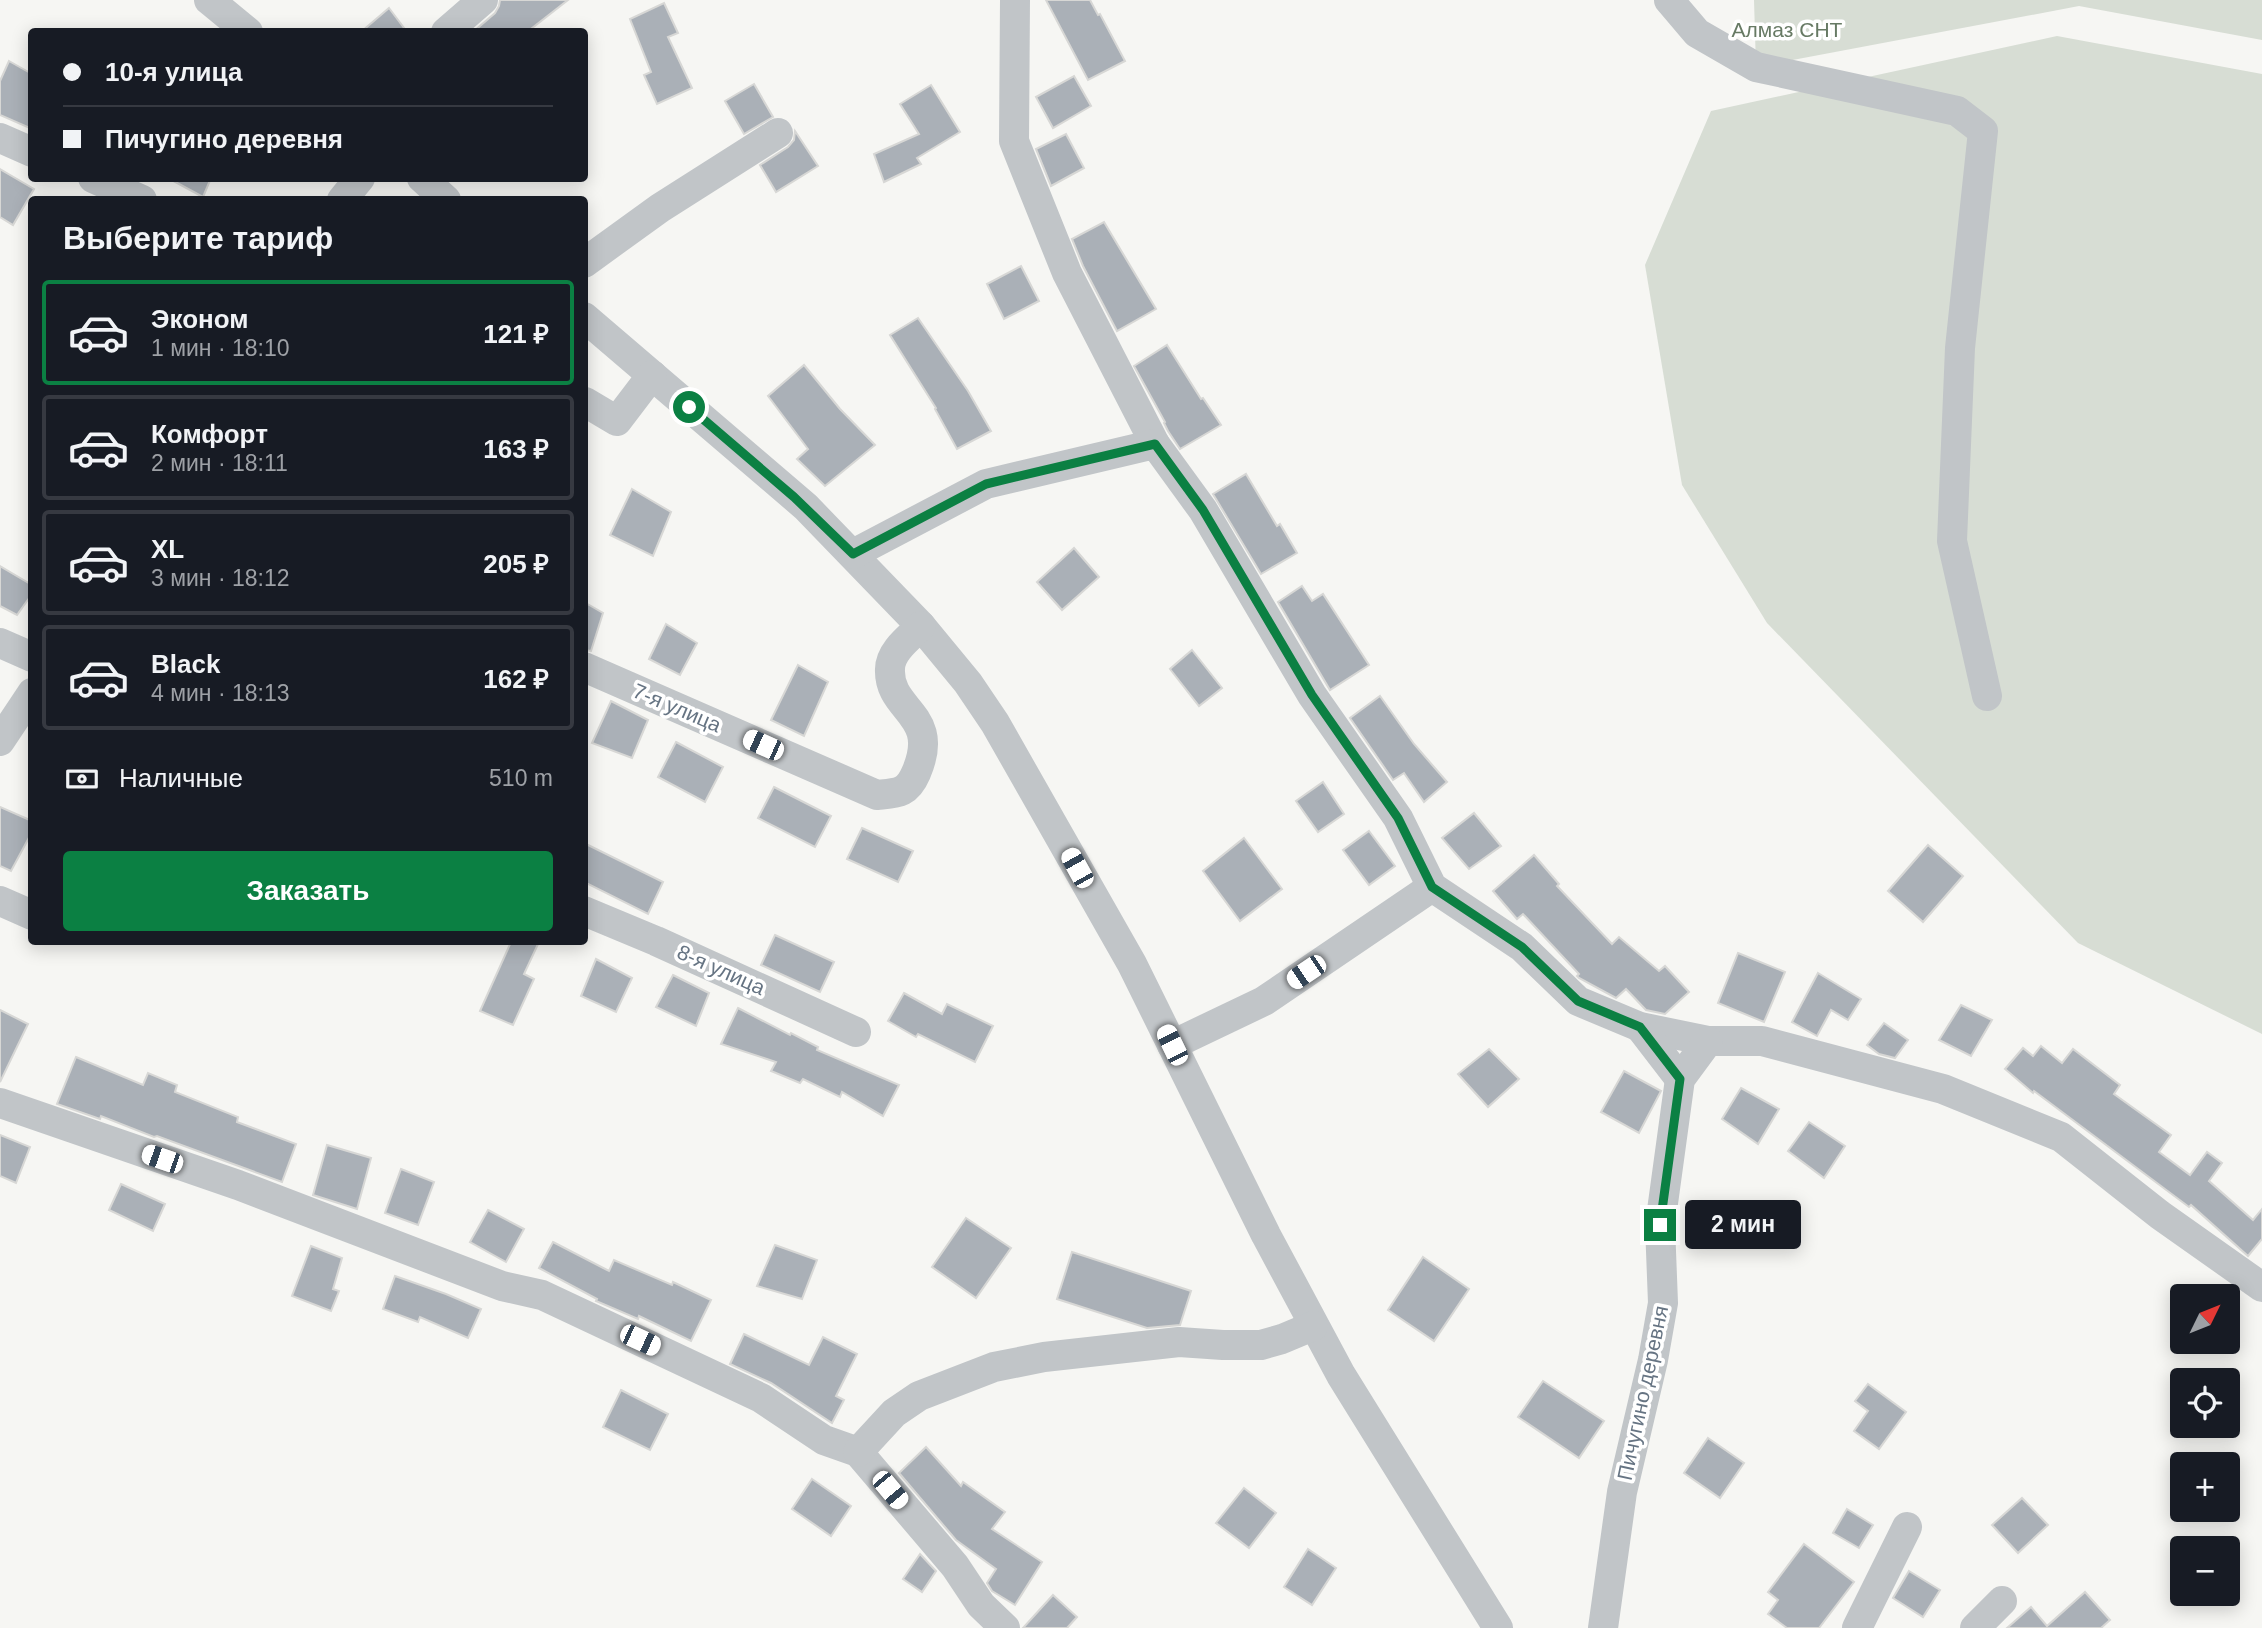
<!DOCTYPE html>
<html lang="ru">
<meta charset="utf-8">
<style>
body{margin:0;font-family:Helvetica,sans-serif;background:#20242c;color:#f1f3f6;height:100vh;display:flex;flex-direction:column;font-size:26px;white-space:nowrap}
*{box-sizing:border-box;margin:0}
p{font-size:23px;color:#9ea1a6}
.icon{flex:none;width:38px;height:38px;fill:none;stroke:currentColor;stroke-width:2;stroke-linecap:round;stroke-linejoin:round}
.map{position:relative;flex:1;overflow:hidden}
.drawer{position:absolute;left:28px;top:196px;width:560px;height:749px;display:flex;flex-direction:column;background:#171b24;border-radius:7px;box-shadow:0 4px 18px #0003}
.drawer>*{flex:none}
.banner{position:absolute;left:28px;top:28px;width:560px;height:154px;border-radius:7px;box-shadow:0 4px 18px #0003;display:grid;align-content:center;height:154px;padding:0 35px;background:#171b24}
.needle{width:46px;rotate:47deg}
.fabs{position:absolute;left:2170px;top:1284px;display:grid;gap:14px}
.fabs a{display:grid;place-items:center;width:70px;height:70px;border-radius:7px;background:#171b24;box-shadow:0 4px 18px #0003;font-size:35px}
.end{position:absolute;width:32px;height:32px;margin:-16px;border:9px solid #0b8043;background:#fff;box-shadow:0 0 0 4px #fff}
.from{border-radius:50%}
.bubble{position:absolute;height:49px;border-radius:7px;background:#171b24;box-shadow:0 4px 18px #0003;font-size:23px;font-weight:600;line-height:49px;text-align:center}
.car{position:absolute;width:21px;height:42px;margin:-21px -10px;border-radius:9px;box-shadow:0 0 5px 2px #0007;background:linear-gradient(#fff 24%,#345 0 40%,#fff 0 76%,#345 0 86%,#fff 0)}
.banner b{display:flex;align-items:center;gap:24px;height:66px;font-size:26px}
.banner b+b{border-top:2px solid #363941}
.banner i{width:18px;height:18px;background:#f1f3f6}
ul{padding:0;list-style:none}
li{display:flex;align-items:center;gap:21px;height:105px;margin:0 14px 10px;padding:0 21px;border:4px solid #363941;border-radius:7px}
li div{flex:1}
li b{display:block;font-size:26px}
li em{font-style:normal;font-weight:600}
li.active{border-color:#0b8043}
li>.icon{width:63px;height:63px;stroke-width:1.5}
h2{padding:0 35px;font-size:32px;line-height:84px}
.pay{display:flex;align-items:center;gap:18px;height:77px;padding:0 35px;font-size:26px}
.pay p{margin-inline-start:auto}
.action{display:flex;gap:14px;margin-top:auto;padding:14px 35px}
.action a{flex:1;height:80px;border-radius:7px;background:#0b8043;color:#fff;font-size:28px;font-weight:600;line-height:80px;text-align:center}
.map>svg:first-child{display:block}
.green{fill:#d7ddd4}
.building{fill:#aab0b7;stroke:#d7d7d5;stroke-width:2}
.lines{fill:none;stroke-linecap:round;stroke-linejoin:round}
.minor{stroke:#c1c5c8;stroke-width:30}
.route{stroke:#0b8043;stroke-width:9}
.labels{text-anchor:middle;stroke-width:7;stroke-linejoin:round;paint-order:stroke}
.park-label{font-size:21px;fill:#677a64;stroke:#fff}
.street-label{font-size:21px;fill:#667483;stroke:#fff}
</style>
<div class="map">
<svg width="2262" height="1628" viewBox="0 0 2262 1628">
<rect width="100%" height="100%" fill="#f6f6f3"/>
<g class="green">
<polygon points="1754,0 2262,0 2262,40 2079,6 1756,67"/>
<polygon points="2057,36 2262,74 2262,1034 2078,943 1767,623 1682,485 1645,265 1711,111"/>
</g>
<g class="building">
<polygon points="500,0 568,0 527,32 473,32 495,13 499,6"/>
<polygon points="1046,0 1090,0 1098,15 1100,14 1125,61 1088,80"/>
<polygon points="664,3 678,33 668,37 692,88 657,104 644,75 651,72 630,19"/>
<polygon points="389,8 407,32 361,32"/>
<polygon points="9,61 32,74 32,129 0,115 0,81"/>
<polygon points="1074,76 1091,106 1053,128 1036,97"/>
<polygon points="754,84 773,117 744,134 725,101"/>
<polygon points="931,85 960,132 917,158 921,164 884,182 874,154 919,134 900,104"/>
<polygon points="795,131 818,166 776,192 760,165 788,147 794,140"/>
<polygon points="1066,134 1084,168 1051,186 1036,149"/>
<polygon points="0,169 34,189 13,225 0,217"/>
<polygon points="168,178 211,178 203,197"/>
<polygon points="1104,222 1156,309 1117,331 1083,266 1072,239"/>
<polygon points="1021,266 1039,301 1004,319 987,284"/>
<polygon points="918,318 968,391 991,431 957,449 935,409 936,408 890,335"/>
<polygon points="1167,345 1201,399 1203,398 1221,425 1180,449 1168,431 1164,423 1165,422 1134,366"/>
<polygon points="804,365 840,409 875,445 825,486 797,459 808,449 768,396"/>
<polygon points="1246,474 1277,526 1280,524 1297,553 1261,574 1213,494"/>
<polygon points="632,489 671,512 653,556 610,535"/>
<polygon points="1074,548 1099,577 1062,610 1037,582"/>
<polygon points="0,566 32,585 32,594 17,615 0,606"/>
<polygon points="1302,586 1312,601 1323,594 1369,665 1330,690 1278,602"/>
<polygon points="584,602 603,613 591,651 584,650"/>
<polygon points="666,624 697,643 680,675 649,659"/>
<polygon points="1192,650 1222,688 1199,706 1170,669"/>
<polygon points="798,665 828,682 804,736 771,720"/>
<polygon points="1380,696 1414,744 1447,782 1424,802 1404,773 1393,780 1350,718"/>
<polygon points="611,701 648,720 632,758 592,743"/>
<polygon points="676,742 723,767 705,802 658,777"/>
<polygon points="1323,782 1344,814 1318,832 1296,801"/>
<polygon points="774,787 831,816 815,847 758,818"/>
<polygon points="0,807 32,821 32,832 11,871 0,866"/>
<polygon points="1474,813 1501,846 1469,869 1442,838"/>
<polygon points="862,828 913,851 898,882 847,859"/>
<polygon points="1369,831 1395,866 1369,885 1343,850"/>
<polygon points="1244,838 1282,889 1240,921 1203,871"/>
<polygon points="584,843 663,882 648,914 584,882"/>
<polygon points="1928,845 1963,876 1923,922 1888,891"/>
<polygon points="1534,855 1559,884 1557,886 1612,944 1619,937 1659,971 1665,966 1689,992 1665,1014 1646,1010 1626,989 1616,998 1579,978 1577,976 1579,974 1523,914 1517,919 1493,891"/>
<polygon points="775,935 834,962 820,992 761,965"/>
<polygon points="511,942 539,942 524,974 534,979 513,1025 480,1011"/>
<polygon points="1738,953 1785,972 1764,1022 1718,1003"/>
<polygon points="596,959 632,978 616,1012 581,996"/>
<polygon points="1818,973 1861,999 1848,1020 1831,1010 1817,1036 1792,1022"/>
<polygon points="673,975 709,993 696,1026 656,1007"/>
<polygon points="904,993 942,1014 947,1004 993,1026 975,1062 918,1034 916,1037 888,1021"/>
<polygon points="1961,1005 1992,1020 1971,1056 1939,1040"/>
<polygon points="738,1008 790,1035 791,1033 818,1047 817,1050 899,1085 883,1116 842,1092 840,1097 803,1079 800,1083 771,1071 776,1062 721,1044"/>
<polygon points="0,1010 28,1024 0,1082"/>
<polygon points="1884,1023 1908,1040 1895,1058 1879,1054 1867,1045"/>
<polygon points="2041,1046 2062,1063 2073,1049 2120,1085 2114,1094 2171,1135 2159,1152 2190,1175 2207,1152 2222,1163 2209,1181 2253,1220 2262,1209 2262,1239 2248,1256 2191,1205 2189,1207 2034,1091 2033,1093 2005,1069 2023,1048 2033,1056"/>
<polygon points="1489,1049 1519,1079 1488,1107 1458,1074"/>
<polygon points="76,1057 143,1085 148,1073 177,1085 175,1092 238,1117 237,1122 296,1144 282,1182 157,1136 154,1137 101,1116 100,1119 57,1104"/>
<polygon points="1624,1071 1661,1091 1639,1133 1601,1112"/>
<polygon points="1741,1088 1779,1109 1758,1144 1722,1119"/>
<polygon points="1809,1122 1845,1146 1824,1178 1788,1151"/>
<polygon points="0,1135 30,1147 16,1183 0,1176"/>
<polygon points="327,1145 371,1158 357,1209 313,1195"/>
<polygon points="401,1169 434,1182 418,1225 385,1213"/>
<polygon points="121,1184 165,1204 153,1231 109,1210"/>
<polygon points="488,1210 524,1229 506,1262 470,1242"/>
<polygon points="966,1218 1011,1248 976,1298 932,1267"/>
<polygon points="553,1242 609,1271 614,1260 672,1285 673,1282 711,1300 691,1341 639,1316 638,1319 596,1301 597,1299 539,1268"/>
<polygon points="775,1245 817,1260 802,1299 757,1286"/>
<polygon points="311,1246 342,1258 333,1289 339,1291 331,1311 292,1296"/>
<polygon points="1072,1252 1191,1291 1180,1325 1147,1328 1057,1299"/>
<polygon points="1423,1257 1469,1289 1434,1341 1388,1310"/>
<polygon points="395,1276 446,1294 481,1309 468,1338 420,1317 418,1322 383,1309"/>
<polygon points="744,1334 809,1365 823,1337 857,1354 836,1396 844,1400 832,1423 771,1383 730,1364"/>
<polygon points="1543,1381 1604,1421 1579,1458 1518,1417"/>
<polygon points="1868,1384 1906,1412 1879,1449 1854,1431 1868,1411 1855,1401"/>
<polygon points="621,1390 668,1414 650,1450 603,1427"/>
<polygon points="1708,1438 1744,1463 1720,1498 1684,1473"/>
<polygon points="926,1447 961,1486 963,1482 1005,1512 992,1529 1042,1562 1015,1605 992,1591 987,1583 996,1569 956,1540 899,1473"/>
<polygon points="812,1479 851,1506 831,1536 792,1509"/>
<polygon points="1244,1488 1276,1513 1249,1548 1216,1523"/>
<polygon points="2022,1498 2048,1525 2018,1553 1992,1525"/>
<polygon points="1847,1509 1873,1525 1859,1548 1833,1533"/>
<polygon points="1804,1544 1854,1582 1819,1628 1787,1628 1768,1614 1778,1600 1768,1592"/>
<polygon points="1308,1549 1336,1568 1312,1605 1284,1587"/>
<polygon points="920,1554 936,1571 922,1592 903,1579"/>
<polygon points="1909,1571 1940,1590 1923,1617 1893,1598"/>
<polygon points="2085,1592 2110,1620 2101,1628 2007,1628 2031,1607 2047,1626"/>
<polygon points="1053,1595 1077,1617 1067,1628 1023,1628"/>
</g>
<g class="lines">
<g class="minor">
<polyline points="209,0 248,32"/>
<polyline points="1015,0 1014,141 1067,273 1155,444"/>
<polyline points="1669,0 1697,33 1756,67 1957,111 1983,131 1960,348 1952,541 1987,696"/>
<polyline points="446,32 483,0"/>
<polyline points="0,138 32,152"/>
<polyline points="93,178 142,200"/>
<polyline points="422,178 446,200"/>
<polyline points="342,200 360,178"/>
<polyline points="584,263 660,208 778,133"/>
<polyline points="584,317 806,507 921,626 968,683 995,723 1132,964 1266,1235 1341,1375 1498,1628"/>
<polyline points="585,402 617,421 652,375"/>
<polyline points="853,554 986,484 1155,444 1203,510 1312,695 1398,818 1432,887 1522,947 1578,1001 1640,1027 1708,1041 1762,1041 1943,1089 2061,1137 2160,1215 2262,1287"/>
<polyline points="0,643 32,657"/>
<path d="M584,667L877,795C897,793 907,794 916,773C942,713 888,712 890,669C890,651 910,637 921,626"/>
<polyline points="0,741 32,693"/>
<polyline points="0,901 32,915"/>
<polyline points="584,911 656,941 856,1032"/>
<polyline points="1640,1027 1680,1079"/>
<polyline points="1172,1045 1264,1001 1432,887"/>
<polyline points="0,1103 238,1185 502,1286 542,1295 761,1398 824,1440 858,1452 955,1566 981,1605 1005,1628"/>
<polyline points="858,1452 894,1413 919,1396 994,1367 1044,1357 1179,1342 1223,1345 1261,1345 1282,1339 1313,1326"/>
<polyline points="1603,1628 1622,1492 1653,1360 1663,1303 1660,1225 1680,1079 1708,1041"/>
<polyline points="1857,1628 1907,1527"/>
<polyline points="1975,1628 2002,1601"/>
</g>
</g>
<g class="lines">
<polyline class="route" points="689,407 794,497 853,554 986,484 1155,444 1203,510 1312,695 1398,818 1432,887 1522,947 1578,1001 1640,1027 1680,1079 1660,1225"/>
</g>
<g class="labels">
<g class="park-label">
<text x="1787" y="37">Алмаз СНТ</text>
</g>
<g class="street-label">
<text transform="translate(677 708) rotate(23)" y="7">7-я улица</text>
<text transform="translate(721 970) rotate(24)" y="7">8-я улица</text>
<text transform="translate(1643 1393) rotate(-78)" y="7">Пичугино деревня</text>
</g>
</g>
</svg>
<div class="fabs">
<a><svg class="needle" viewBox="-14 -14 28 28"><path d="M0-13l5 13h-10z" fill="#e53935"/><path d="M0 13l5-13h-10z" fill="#9ea1a6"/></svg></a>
<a><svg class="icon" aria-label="locate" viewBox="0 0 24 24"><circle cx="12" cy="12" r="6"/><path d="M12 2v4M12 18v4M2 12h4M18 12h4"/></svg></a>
<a>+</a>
<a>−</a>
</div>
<i class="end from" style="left:689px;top:407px"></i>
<i class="end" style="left:1660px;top:1225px"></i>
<div class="bubble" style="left:1685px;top:1200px;width:116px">2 мин</div>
<i class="car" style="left:763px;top:745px;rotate:294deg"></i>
<i class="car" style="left:1077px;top:868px;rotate:331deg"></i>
<i class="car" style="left:1306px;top:972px;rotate:236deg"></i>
<i class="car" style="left:1172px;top:1045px;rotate:334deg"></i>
<i class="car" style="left:162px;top:1159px;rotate:289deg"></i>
<i class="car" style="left:640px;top:1340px;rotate:115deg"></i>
<i class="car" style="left:890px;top:1490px;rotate:140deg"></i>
<div class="banner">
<b><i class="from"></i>10-я улица</b>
<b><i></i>Пичугино деревня</b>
</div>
<section class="drawer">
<h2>Выберите тариф</h2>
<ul>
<li class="active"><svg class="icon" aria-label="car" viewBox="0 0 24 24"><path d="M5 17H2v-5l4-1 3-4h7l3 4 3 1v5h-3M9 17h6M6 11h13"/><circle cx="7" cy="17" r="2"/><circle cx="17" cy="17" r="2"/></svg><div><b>Эконом</b><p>1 мин · 18:10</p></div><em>121 ₽</em></li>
<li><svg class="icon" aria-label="car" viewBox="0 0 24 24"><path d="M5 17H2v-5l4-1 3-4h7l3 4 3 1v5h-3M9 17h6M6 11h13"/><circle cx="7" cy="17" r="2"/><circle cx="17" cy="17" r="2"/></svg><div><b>Комфорт</b><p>2 мин · 18:11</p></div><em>163 ₽</em></li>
<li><svg class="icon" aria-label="car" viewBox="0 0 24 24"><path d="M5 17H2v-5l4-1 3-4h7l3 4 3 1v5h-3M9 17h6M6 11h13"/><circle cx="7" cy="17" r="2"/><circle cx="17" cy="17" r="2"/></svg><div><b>XL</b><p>3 мин · 18:12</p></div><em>205 ₽</em></li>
<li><svg class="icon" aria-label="car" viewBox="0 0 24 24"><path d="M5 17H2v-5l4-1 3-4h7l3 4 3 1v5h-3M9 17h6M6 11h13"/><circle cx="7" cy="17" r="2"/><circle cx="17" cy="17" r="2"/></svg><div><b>Black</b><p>4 мин · 18:13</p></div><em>162 ₽</em></li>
</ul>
<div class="pay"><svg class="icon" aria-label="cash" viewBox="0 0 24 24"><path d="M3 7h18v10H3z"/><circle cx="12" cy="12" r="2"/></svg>Наличные<p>510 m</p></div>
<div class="action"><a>Заказать</a></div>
</section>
</div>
